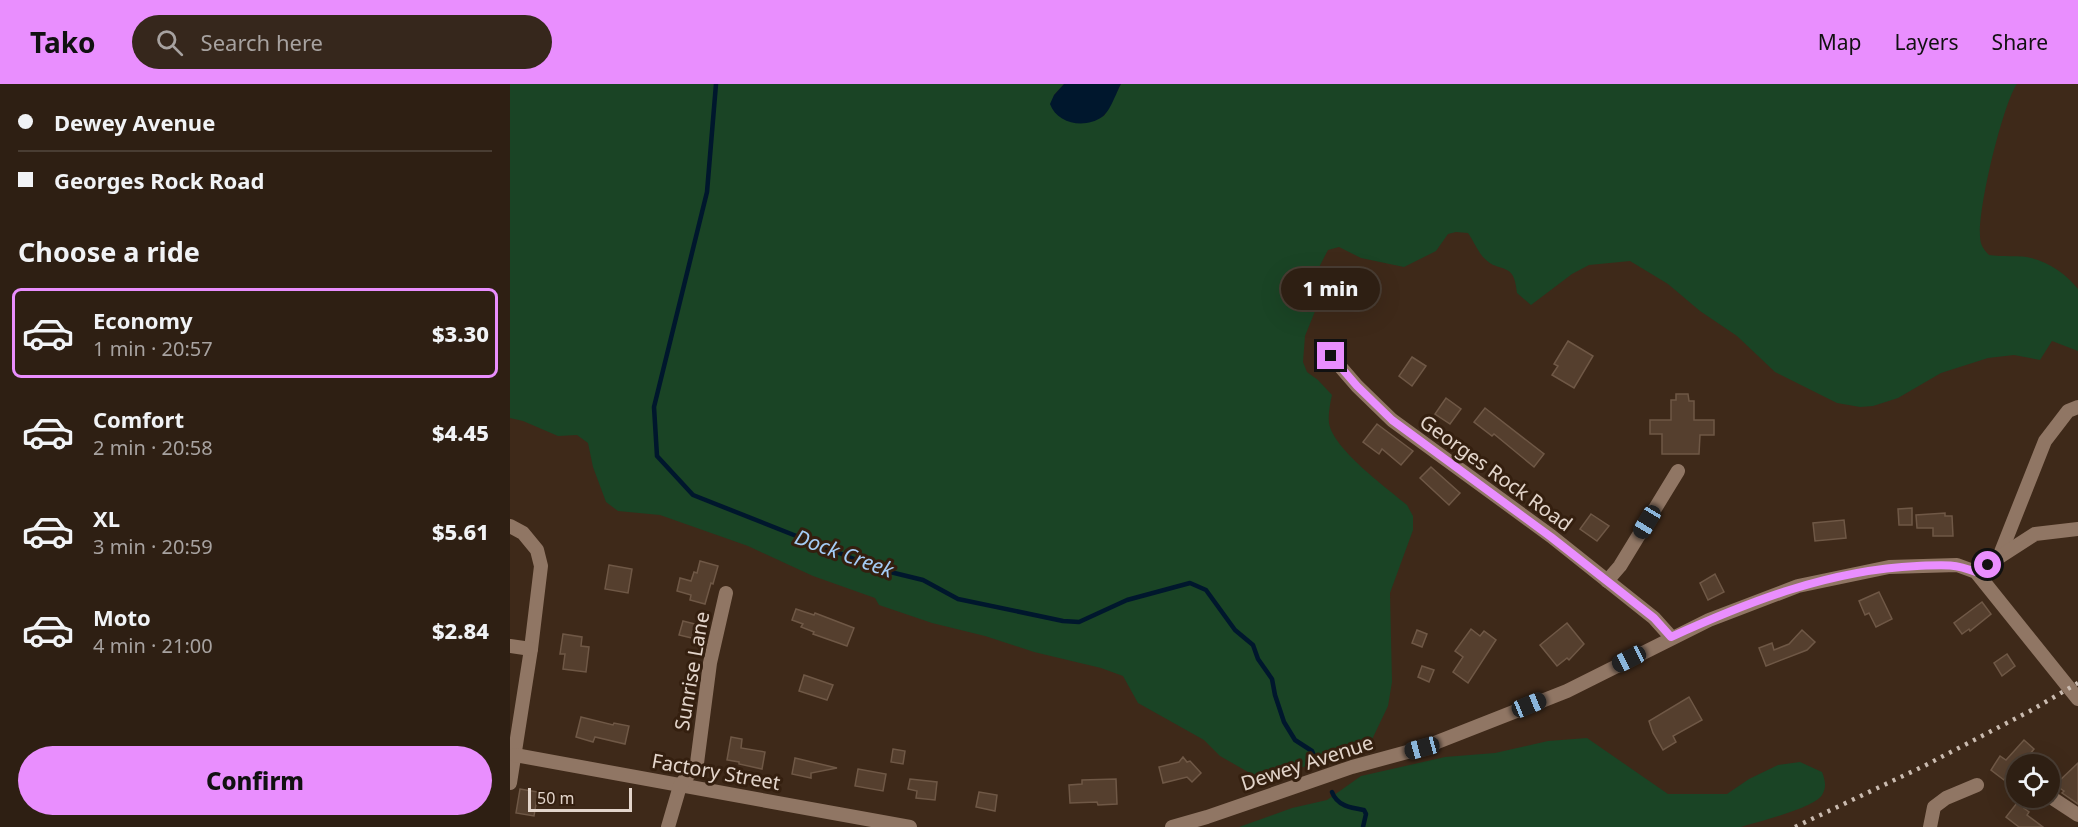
<!DOCTYPE html>
<meta charset="utf-8">
<style>
body{margin:0;font-family:"Noto Sans",sans-serif;background:#36271c;color:#f1f3f6;height:100vh;display:flex;flex-direction:column;font-size:22px;white-space:nowrap}
*{box-sizing:border-box;margin:0}
p{font-size:20px;color:#a7a2a0}
.icon{flex:none;width:33px;height:33px;fill:none;stroke:currentColor;stroke-width:2;stroke-linecap:round;stroke-linejoin:round}
.map{position:relative;flex:1;overflow:hidden}
.sheet{display:flex;flex-direction:column;background:#2e1f13;width:510px}
.sheet>*{flex:none}
.top-card{display:grid;align-content:center;height:132px;padding:0 18px;background:#2e1f13}
.fabs{position:absolute;left:1496px;top:670px;display:grid;gap:12px}
.fabs a{display:grid;place-items:center;width:54px;height:54px;border-radius:50%;background:#2e1f13;box-shadow:0 6px 24px #0002,0 0 0 2px #493d33;font-size:30px}
.scale{position:absolute;left:18px;bottom:15px;width:104px;box-sizing:border-box;padding-left:6px;border:3px solid #e3d5cb;border-top:0;font-size:16px;line-height:21px;white-space:nowrap;color:#e3d5cb;-webkit-text-stroke:4px #341f0f;paint-order:stroke}
.end{position:absolute;width:27px;height:27px;margin:-14px;border:8px solid #e98efe;background:#111;box-shadow:0 0 0 3px #111}
.from{border-radius:50%}
.bubble{position:absolute;height:42px;border-radius:21px;background:#2e1f13;box-shadow:0 6px 24px #0002,0 0 0 2px #493d33;font-size:20px;font-weight:800;line-height:42px;text-align:center}
.car{position:absolute;width:18px;height:36px;margin:-18px -9px;border-radius:8px;box-shadow:0 0 4px 2px #0007;background:linear-gradient(#222 24%,#8ab4d8 0 40%,#222 0 76%,#8ab4d8 0 86%,#222 0)}
.top-card b{display:flex;align-items:center;gap:21px;height:57px;font-size:22px}
.top-card b+b{border-top:2px solid #493d33}
.top-card i{width:15px;height:15px;background:#f1f3f6}
ul{padding:0;list-style:none}
li{display:flex;align-items:center;gap:18px;height:90px;margin:0 12px 9px;padding:0 6px;border:3px solid transparent;border-radius:9px}
li div{flex:1}
li b{display:block;font-size:22px}
li em{font-style:normal;font-weight:800}
li.current{border-color:#e98efe}
li>.icon{width:54px;height:54px;stroke-width:1.5}
h2{padding:0 18px;font-size:27px;line-height:72px}
.button{display:flex;gap:12px;margin-top:auto;padding:12px 18px}
.button a{flex:1;height:69px;border-radius:36px;background:#e98efe;color:#111;font-size:24px;font-weight:800;line-height:69px;text-align:center}
header{display:flex;align-items:center;gap:36px;box-sizing:border-box;height:84px;padding:0 30px;background:#e98efe;color:#111}
header strong{font-size:28px}
nav{display:flex;gap:33px;margin-inline-start:auto;font-size:21px}
.search{width:420px;height:54px;background:#36271c;display:flex;align-items:center;gap:15px;box-sizing:border-box;padding:0 21px;border-radius:33px;color:#a7a2a0;font-size:22px}
main{display:flex;flex:1;min-height:0}
.map>svg:first-child{display:block}
.green{fill:#1a4425}
.water{fill:#00172d}
.lines{fill:none;stroke-linecap:round;stroke-linejoin:round}
.stream{stroke:#00172d;stroke-width:4.5}
.building{fill:#553f2e;stroke:#6f5846;stroke-width:1.5}
.minor{stroke:#907664;stroke-width:14}
.rail{stroke:#cabbb0;stroke-width:4.5;stroke-dasharray:3 6;stroke-linecap:butt}
.route{stroke:#e98efe;stroke-width:8}
.labels{text-anchor:middle;stroke-width:6;stroke-linejoin:round;paint-order:stroke}
.street-label{font-size:20px;fill:#e3d5cb;stroke:#341f0f}
.water-label{font-size:21px;font-style:italic;fill:#a4ccf6;stroke:#341f0f}
</style>
<header>
<strong>Tako</strong>
<div class="search"><svg class="icon" aria-label="search" viewBox="0 0 24 24"><circle cx="10" cy="10" r="6"/><path d="M15 15l6 6"/></svg>Search here</div>
<nav><a>Map</a><a>Layers</a><a>Share</a></nav>
</header>
<main>
<section class="sheet">
<div class="top-card">
<b><i class="from"></i>Dewey Avenue</b>
<b><i></i>Georges Rock Road</b>
</div>
<h2>Choose a ride</h2>
<ul>
<li class="current"><svg class="icon" aria-label="car" viewBox="0 0 24 24"><path d="M5 17H2v-5l4-1 3-4h7l3 4 3 1v5h-3M9 17h6M6 11h13"/><circle cx="7" cy="17" r="2"/><circle cx="17" cy="17" r="2"/></svg><div><b>Economy</b><p>1 min · 20:57</p></div><em>$3.30</em></li>
<li><svg class="icon" aria-label="car" viewBox="0 0 24 24"><path d="M5 17H2v-5l4-1 3-4h7l3 4 3 1v5h-3M9 17h6M6 11h13"/><circle cx="7" cy="17" r="2"/><circle cx="17" cy="17" r="2"/></svg><div><b>Comfort</b><p>2 min · 20:58</p></div><em>$4.45</em></li>
<li><svg class="icon" aria-label="car" viewBox="0 0 24 24"><path d="M5 17H2v-5l4-1 3-4h7l3 4 3 1v5h-3M9 17h6M6 11h13"/><circle cx="7" cy="17" r="2"/><circle cx="17" cy="17" r="2"/></svg><div><b>XL</b><p>3 min · 20:59</p></div><em>$5.61</em></li>
<li><svg class="icon" aria-label="car" viewBox="0 0 24 24"><path d="M5 17H2v-5l4-1 3-4h7l3 4 3 1v5h-3M9 17h6M6 11h13"/><circle cx="7" cy="17" r="2"/><circle cx="17" cy="17" r="2"/></svg><div><b>Moto</b><p>4 min · 21:00</p></div><em>$2.84</em></li>
</ul>
<div class="button"><a>Confirm</a></div>
</section>
<div class="map">
<svg width="1568" height="743" viewBox="0 0 1568 743">
<rect width="100%" height="100%" fill="#3e2919"/>
<g class="green">
<path d="M0,0H554L544,11L594,32L611,0H1507C1493,19 1464,137 1471,159C1472,163 1476,168 1479,171C1491,173 1511,171 1521,174C1539,178 1557,191 1568,205V267L1542,257L1530,276L1504,271L1478,274L1431,289L1388,314L1363,322L1350,323L1327,319L1265,288L1227,252L1190,227L1158,200L1120,177L1079,181L1062,190L1021,221L1007,209C1004,175 990,191 974,174C968,168 963,156 958,149L946,148L938,150L926,167L894,183L851,174L829,163L818,166L805,191L804,202L808,220L795,252L793,278L797,288L808,296L822,311C820,320 818,330 819,339C823,365 877,404 897,421L903,432V446L880,509L882,598L878,622L856,668L789,684L764,693L745,692L710,672L694,656L628,619L613,592L591,584L524,568L475,552L422,539L369,521L365,514L303,492L238,462L150,431L108,427L96,418L83,383L78,359L67,351L48,352L13,337L0,334Z"/>
<path d="M1077,654L1158,710H1217L1239,695L1268,681L1290,678L1312,688C1315,696 1317,703 1312,711C1304,724 1248,738 1231,743H729L782,724L817,716L851,692L935,673L985,669L1038,657Z"/>
</g>
<path class="water" d="M554,0H611C606,9 600,28 592,33C575,45 547,40 540,20L544,11Z"/>
<g class="lines">
<g class="stream">
<polyline points="206,0 197,108 144,323 147,372 183,411 372,486 413,496 448,515 553,537 569,538 617,516 680,499 696,506 725,546 743,561 748,575 762,595 765,611 774,638 785,656 802,667 808,681"/>
<path d="M822,708C827,722 841,724 854,726L856,730L853,743"/>
</g>
</g>
<g class="building">
<polygon points="1058,257 1083,272 1064,304 1042,291 1048,282 1044,280"/>
<polygon points="902,273 916,282 902,302 889,292"/>
<polygon points="1166,310 1178,310 1179,317 1184,317 1184,336 1204,336 1204,351 1190,351 1189,370 1152,370 1152,350 1140,350 1140,336 1161,336 1161,316 1166,316"/>
<polygon points="936,314 951,325 940,340 925,330"/>
<polygon points="975,324 1034,370 1024,383 984,350 982,352 964,338"/>
<polygon points="867,340 903,367 891,381 872,365 869,370 853,358"/>
<polygon points="921,383 950,409 939,421 910,394"/>
<polygon points="1402,424 1402,441 1389,441 1388,425"/>
<polygon points="1435,429 1435,432 1442,432 1443,452 1423,452 1423,444 1407,444 1406,431"/>
<polygon points="1081,430 1099,442 1087,457 1070,445"/>
<polygon points="1334,436 1336,454 1305,457 1303,439"/>
<polygon points="190,477 208,482 203,500 201,499 195,520 180,516 181,511 167,507 170,494 181,497 184,488 187,489"/>
<polygon points="99,481 122,485 118,509 95,505"/>
<polygon points="1205,490 1214,508 1198,516 1190,499"/>
<polygon points="1369,508 1382,535 1366,543 1359,529 1355,531 1349,517"/>
<polygon points="1472,518 1481,530 1460,547 1459,545 1452,550 1444,539"/>
<polygon points="286,525 304,531 305,529 344,544 337,562 303,550 304,548 291,543 293,540 282,536"/>
<polygon points="173,537 189,541 186,555 169,551"/>
<polygon points="1057,539 1074,560 1059,576 1057,574 1047,582 1030,561"/>
<polygon points="961,545 970,552 974,547 986,556 958,599 943,588 953,573 945,567"/>
<polygon points="907,546 917,550 912,563 902,559"/>
<polygon points="1292,546 1305,558 1297,566 1256,582 1249,564 1262,559 1264,566 1279,560"/>
<polygon points="53,550 72,553 71,562 79,563 76,588 53,585 55,570 50,570"/>
<polygon points="1497,570 1505,582 1492,592 1484,579"/>
<polygon points="912,582 924,586 919,598 908,593"/>
<polygon points="294,591 323,601 317,616 289,607"/>
<polygon points="1179,613 1192,636 1163,652 1166,658 1153,666 1143,649 1139,637"/>
<polygon points="71,633 103,641 104,639 119,642 115,660 85,653 83,658 66,653"/>
<polygon points="221,653 232,655 231,664 255,668 252,685 229,680 229,678 217,676"/>
<polygon points="1514,656 1524,665 1511,681 1506,681 1506,696 1498,690 1494,696 1481,686 1490,672 1496,676"/>
<polygon points="383,665 395,667 393,680 381,678"/>
<polygon points="673,673 677,678 680,677 691,689 682,698 677,693 653,699 649,683 669,678"/>
<polygon points="285,674 327,684 301,689 301,694 282,690"/>
<polygon points="1568,679 1568,720 1552,709 1554,707 1545,701"/>
<polygon points="348,685 376,690 373,707 345,702"/>
<polygon points="400,695 427,698 425,716 406,714 407,707 398,705"/>
<polygon points="606,695 607,720 588,721 587,718 560,719 559,701 572,700 572,696"/>
<polygon points="10,705 28,708 24,732 6,729"/>
<polygon points="469,708 487,711 485,727 466,723"/>
<polygon points="1507,719 1519,728 1517,731 1533,743 1509,743 1496,733"/>
</g>
<g class="lines">
<g class="minor">
<polyline points="821,272 847,302 882,336 1041,452 1144,534 1161,553"/>
<polyline points="0,442 13,449 27,466 31,482 21,565 0,699"/>
<polyline points="1489,473 1535,357 1558,327 1568,323"/>
<polyline points="1466,488 1525,450 1568,445"/>
<polyline points="1097,497 1110,482 1168,387"/>
<polyline points="0,562 21,565"/>
<polyline points="5,671 400,743"/>
<polyline points="1539,712 1568,731"/>
<polyline points="158,743 170,702 187,679 200,579 216,509"/>
<polyline points="662,743 697,733 842,683 912,664 1057,607 1199,536 1288,502 1379,483 1447,481 1466,488 1568,615"/>
<polyline points="1420,743 1424,723 1436,714 1467,701"/>
</g>
<polyline class="rail" points="1285,743 1414,682 1520,627 1568,599"/>
</g>
<g class="lines">
<path class="route" d="M821,272L847,302L882,336L1041,453L1144,534L1161,553C1240,517 1320,486 1407,482C1432,481 1442,479 1466,488L1478,481"/>
</g>
<g class="labels">
<g class="street-label">
<text transform="translate(986 389) rotate(36)" y="7">Georges Rock Road</text>
<text transform="translate(182 587) rotate(-80)" y="7">Sunrise Lane</text>
<text transform="translate(797 679) rotate(-18)" y="7">Dewey Avenue</text>
<text transform="translate(206 688) rotate(10)" y="7">Factory Street</text>
</g>
<g class="water-label">
<text transform="translate(334 470) rotate(20)" y="7">Dock Creek</text>
</g>
</g>
</svg>
<div class="fabs">
<a><svg class="icon" aria-label="locate" viewBox="0 0 24 24"><circle cx="12" cy="12" r="6"/><path d="M12 2v4M12 18v4M2 12h4M18 12h4"/></svg></a>
</div>
<div class="scale">50 m</div>
<i class="end from" style="left:1478px;top:481px"></i>
<i class="end" style="left:821px;top:272px"></i>
<div class="bubble" style="left:771px;top:184px;width:99px">1 min</div>
<i class="car" style="left:1137px;top:438px;rotate:211deg"></i>
<i class="car" style="left:1119px;top:575px;rotate:243deg"></i>
<i class="car" style="left:1019px;top:621px;rotate:68deg"></i>
<i class="car" style="left:912px;top:664px;rotate:255deg"></i>
</div>
</main>
